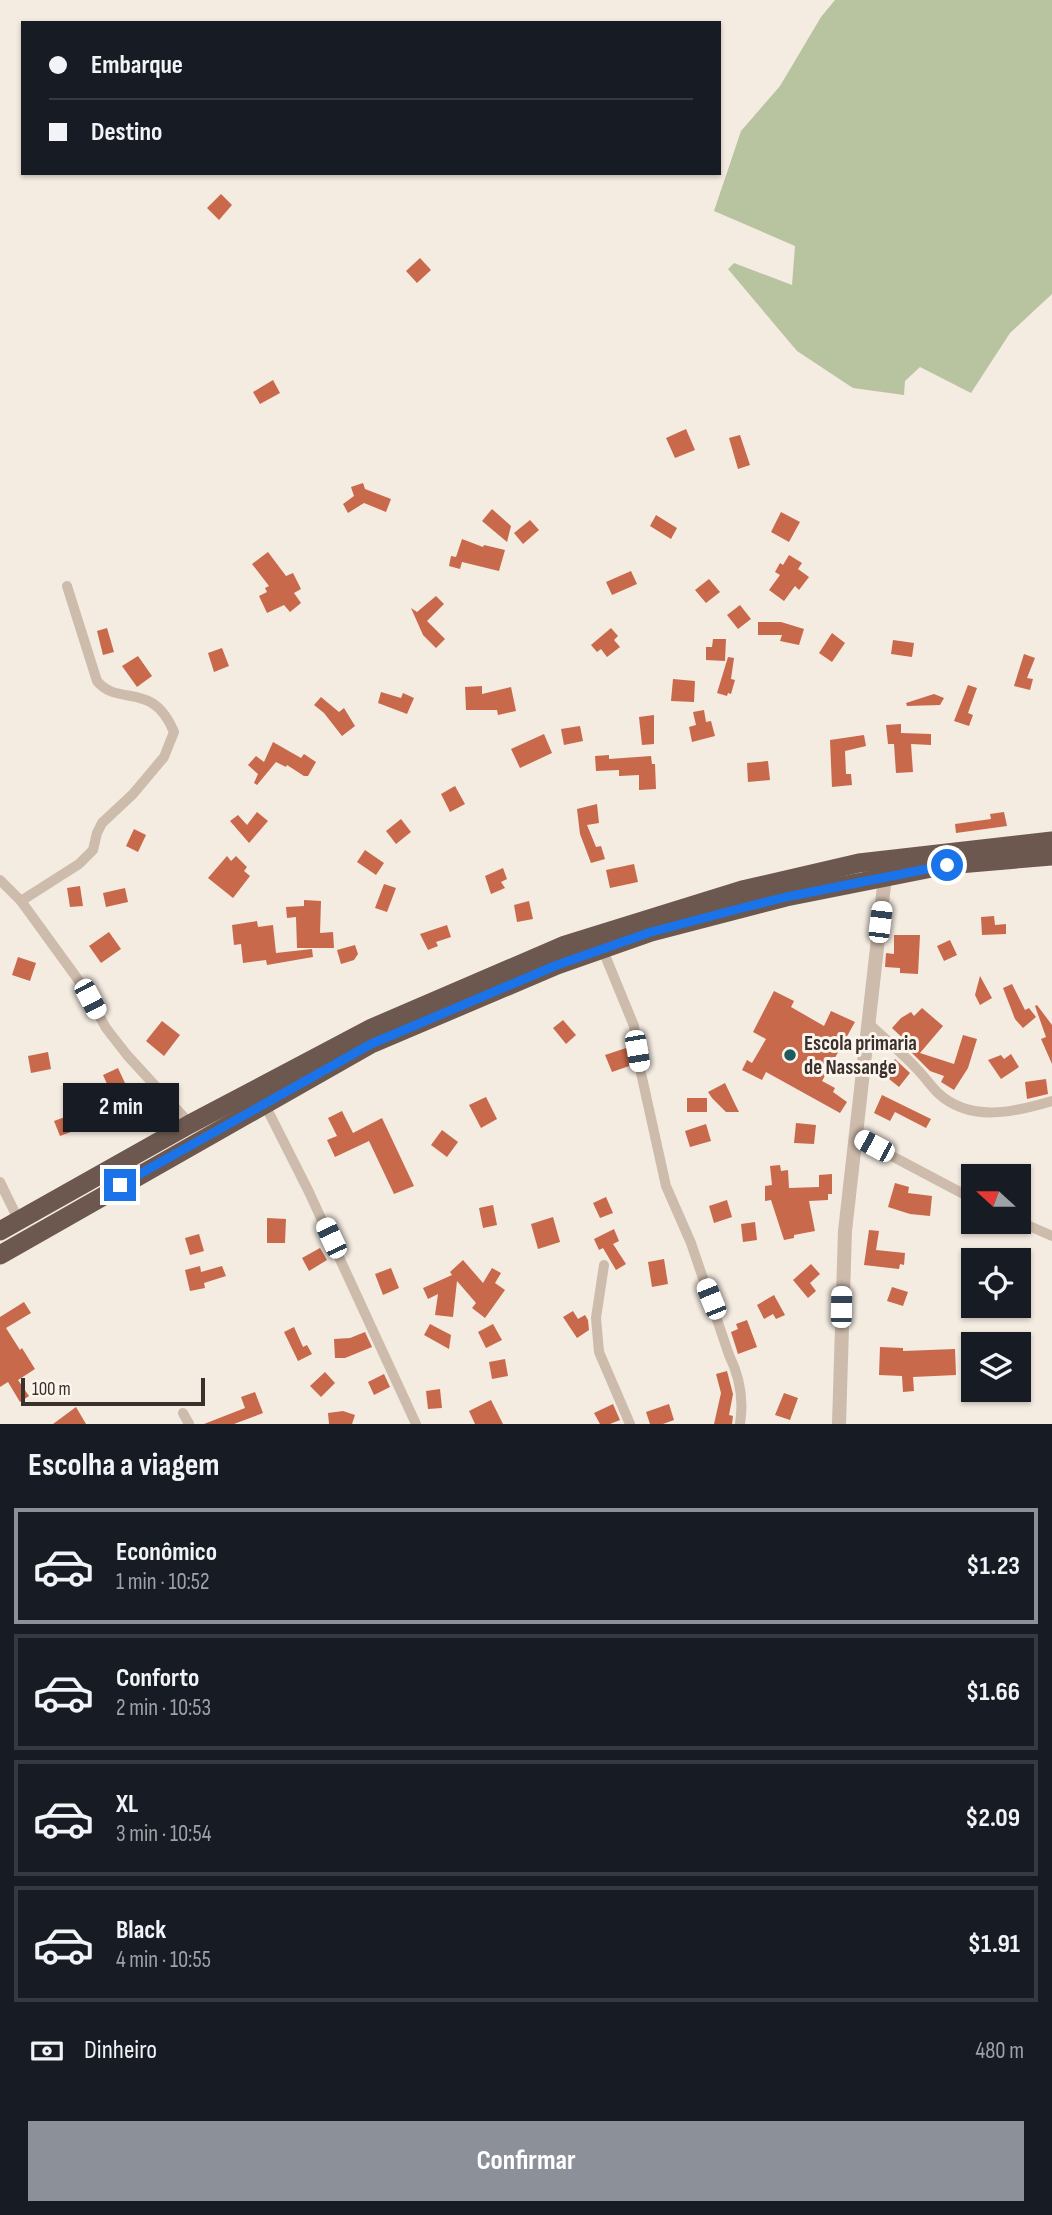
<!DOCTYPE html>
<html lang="pt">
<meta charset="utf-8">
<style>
body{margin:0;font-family:"Sofia Sans Condensed",sans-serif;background:#242831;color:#f1f3f6;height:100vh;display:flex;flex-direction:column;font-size:26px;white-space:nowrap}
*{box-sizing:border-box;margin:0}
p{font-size:23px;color:#9ea1a6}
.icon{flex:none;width:38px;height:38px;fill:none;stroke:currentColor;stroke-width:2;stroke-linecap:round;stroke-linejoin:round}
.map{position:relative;height:1424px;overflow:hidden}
.drawer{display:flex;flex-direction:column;background:#171b24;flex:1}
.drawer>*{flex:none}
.banner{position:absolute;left:21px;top:21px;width:700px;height:154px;border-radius:0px;box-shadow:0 2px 5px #0004;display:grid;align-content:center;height:154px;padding:0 28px;background:#171b24}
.needle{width:46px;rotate:291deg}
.buttons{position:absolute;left:961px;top:1164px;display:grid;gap:14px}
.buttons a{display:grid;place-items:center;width:70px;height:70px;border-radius:0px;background:#171b24;box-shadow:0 2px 5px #0004;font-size:35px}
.scale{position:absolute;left:21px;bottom:18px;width:184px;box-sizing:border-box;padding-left:7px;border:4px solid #3b302b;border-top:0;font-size:19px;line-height:24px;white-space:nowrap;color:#3b302b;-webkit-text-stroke:5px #fbf5ee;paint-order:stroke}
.end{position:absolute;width:32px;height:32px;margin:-16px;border:9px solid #1a73e8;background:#fff;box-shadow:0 0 0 4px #fff}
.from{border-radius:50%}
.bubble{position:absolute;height:49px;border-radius:0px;background:#171b24;box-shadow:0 2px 5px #0004;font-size:23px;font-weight:700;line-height:49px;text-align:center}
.car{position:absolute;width:21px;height:42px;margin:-21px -10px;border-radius:9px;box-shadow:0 0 5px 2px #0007;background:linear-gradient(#fff 24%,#345 0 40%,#fff 0 76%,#345 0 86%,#fff 0)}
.banner b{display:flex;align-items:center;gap:24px;height:66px;font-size:26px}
.banner b+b{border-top:2px solid #363941}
.banner i{width:18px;height:18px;background:#f1f3f6}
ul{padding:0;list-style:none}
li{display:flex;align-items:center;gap:21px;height:116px;margin:0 14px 10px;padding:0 14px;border:4px solid #363941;border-radius:0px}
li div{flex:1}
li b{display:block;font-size:26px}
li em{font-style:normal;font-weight:700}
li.on{border-color:#8c9099}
li>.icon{width:63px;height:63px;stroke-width:1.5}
h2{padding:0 28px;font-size:32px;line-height:84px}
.pay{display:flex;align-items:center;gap:18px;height:77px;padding:0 28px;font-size:26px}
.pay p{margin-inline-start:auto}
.cta{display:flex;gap:14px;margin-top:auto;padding:14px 28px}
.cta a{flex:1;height:80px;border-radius:0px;background:#8c9099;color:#fff;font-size:28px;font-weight:700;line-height:80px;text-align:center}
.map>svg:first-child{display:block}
.green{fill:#b8c4a0}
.building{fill:#c8694b}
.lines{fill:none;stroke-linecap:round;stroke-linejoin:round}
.minor{stroke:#cdbbac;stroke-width:10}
.tertiary{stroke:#cdbbac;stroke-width:14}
.trunk{stroke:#6c584f;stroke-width:19}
.route{stroke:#1a73e8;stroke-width:9}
.poi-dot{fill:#1f5a5e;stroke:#fbf5ee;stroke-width:2.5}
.labels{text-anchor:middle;stroke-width:6;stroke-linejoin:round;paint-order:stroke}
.poi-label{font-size:21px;font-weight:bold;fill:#3b302b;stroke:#fbf5ee;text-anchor:start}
</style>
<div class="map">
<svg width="1052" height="1424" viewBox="0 0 1052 1424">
<rect width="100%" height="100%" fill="#f4ebe1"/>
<polygon class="green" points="835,0 1052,0 1052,294 1010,333 971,393 920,367 905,381 904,395 853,388 797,351 728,269 734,263 792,285 795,246 714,211 741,131 780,86 821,17"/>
<g class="building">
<polygon points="221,194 232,205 219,220 207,208"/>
<polygon points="420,258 431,270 417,283 406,271"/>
<polygon points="273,380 280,393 260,404 253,392"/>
<polygon points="686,429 695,450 675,458 666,438"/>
<polygon points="740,435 750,465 738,469 729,438"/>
<polygon points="363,483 365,489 391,499 386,512 364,503 348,513 343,504 354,496 351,487"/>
<polygon points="492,509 511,526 507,542 482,521"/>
<polygon points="781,512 800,522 789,542 771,532"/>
<polygon points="656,515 677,528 671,539 650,526"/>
<polygon points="530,520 539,530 523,544 514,533"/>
<polygon points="462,539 483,547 484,545 505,550 499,571 462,562 460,569 449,566 451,556 456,557"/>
<polygon points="268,552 286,576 293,573 301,589 294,593 301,603 290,612 284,605 267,613 259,596 267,592 265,588 269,586 252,564"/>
<polygon points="789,555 802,563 798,569 809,577 799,590 795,586 784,601 769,590 780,575 775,572 780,563 783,565"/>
<polygon points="631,571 637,584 612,595 606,582"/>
<polygon points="709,579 720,592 706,603 695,590"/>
<polygon points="436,596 444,604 427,621 445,639 436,648 423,635 411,608 417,612"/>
<polygon points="740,605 751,619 738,629 727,615"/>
<polygon points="758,622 781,622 804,629 799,645 780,641 782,635 758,635"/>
<polygon points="107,628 114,652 103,655 97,631"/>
<polygon points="611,628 618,636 614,640 620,647 607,657 601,649 597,652 591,645"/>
<polygon points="832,633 845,643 832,662 819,653"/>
<polygon points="713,639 726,639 725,661 706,660 706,647 712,647"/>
<polygon points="893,640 914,643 912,657 891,654"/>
<polygon points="222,648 229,666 214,672 208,653"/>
<polygon points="1024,654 1035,658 1027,678 1033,679 1030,690 1014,686"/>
<polygon points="138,656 152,676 137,687 122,666"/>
<polygon points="728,657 734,658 731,679 735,680 731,694 728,693 727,696 717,693"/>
<polygon points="673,679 695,681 694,702 671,701"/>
<polygon points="968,685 977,688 968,713 973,715 969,726 954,721"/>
<polygon points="482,686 482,694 511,687 516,711 498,715 497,710 466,710 465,687"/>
<polygon points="381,692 401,698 403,693 414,698 407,714 378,703"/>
<polygon points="934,694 944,698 940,705 907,706 906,703"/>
<polygon points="321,697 339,712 344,708 355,726 342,736 324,713 314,705"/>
<polygon points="704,710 706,722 711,721 715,736 692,742 689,727 696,725 693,712"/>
<polygon points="654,715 654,744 642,745 639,717"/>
<polygon points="901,724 901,733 931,734 931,745 911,744 913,772 896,773 894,744 888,744 886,725"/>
<polygon points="580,726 583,741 564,745 561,729"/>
<polygon points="544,734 552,753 520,768 511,749"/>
<polygon points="864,735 866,746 845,751 846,774 851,774 852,785 832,787 830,740"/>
<polygon points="273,742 301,758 304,754 316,762 308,776 304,776 287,765 286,767 276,762 257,785 254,783 258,774 248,765 256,756 264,762"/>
<polygon points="609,755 609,759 651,756 652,764 655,764 656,789 639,790 639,775 619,776 619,770 596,771 595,756"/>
<polygon points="768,761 770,780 748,782 747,763"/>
<polygon points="455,786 465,804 450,812 441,794"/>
<polygon points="597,804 599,823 587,825 596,847 601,846 605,859 591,863 580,834 577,809"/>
<polygon points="257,812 268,821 249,843 230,821 238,815 247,825"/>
<polygon points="1004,812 1007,826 956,833 955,824 991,819 990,814"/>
<polygon points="401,819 411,832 396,844 386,831"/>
<polygon points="134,829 146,835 138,852 126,846"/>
<polygon points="365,850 384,863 376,875 357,862"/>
<polygon points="227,856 231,861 236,856 247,867 244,871 250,876 233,898 208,878"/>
<polygon points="634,864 638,882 610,888 606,870"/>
<polygon points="503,868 507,879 501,882 505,888 491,894 485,876"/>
<polygon points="384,884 396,888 387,912 375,908"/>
<polygon points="80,886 83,906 70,907 67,888"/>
<polygon points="125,888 128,902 106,907 103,893"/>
<polygon points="304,900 321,901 320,933 333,932 334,948 297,948 296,917 287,918 286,907 304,906"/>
<polygon points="529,901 533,919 517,922 514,905"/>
<polygon points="994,916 995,925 1006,924 1006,934 982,935 981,917"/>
<polygon points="257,921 258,927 273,925 276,953 312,949 313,957 267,965 266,960 243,963 241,944 234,945 232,925"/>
<polygon points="447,925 451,937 436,942 438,946 428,950 420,934"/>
<polygon points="109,932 121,949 101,963 89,946"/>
<polygon points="894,935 920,935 918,974 900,973 900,968 885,967 886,953 894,954"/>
<polygon points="950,940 957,955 944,961 937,946"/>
<polygon points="355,945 358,954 354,960 341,964 337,950"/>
<polygon points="18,957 36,963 30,981 12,975"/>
<polygon points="980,976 992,998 980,1005 975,995"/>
<polygon points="1012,984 1025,1010 1029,1008 1036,1017 1023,1028 1015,1019 1003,988"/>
<polygon points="774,991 794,1001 791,1007 824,1026 831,1011 855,1022 822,1081 835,1088 833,1092 847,1102 840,1113 766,1072 762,1080 742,1070 747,1060 752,1063 766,1039 753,1032"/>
<polygon points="1037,1005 1052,1025 1052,1064 1041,1039 1046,1037 1035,1006"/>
<polygon points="922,1008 943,1026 920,1053 954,1064 963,1035 977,1039 968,1068 954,1090 941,1082 944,1076 930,1071 908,1049 911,1046 892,1028 901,1018 911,1012 914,1016"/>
<polygon points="563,1020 576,1035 566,1044 553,1028"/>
<polygon points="162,1021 180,1035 164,1056 146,1041"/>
<polygon points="629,1047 632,1065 612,1072 605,1055"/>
<polygon points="48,1052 51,1069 31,1073 28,1056"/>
<polygon points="1011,1054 1019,1067 1001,1079 988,1060 1001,1055 1004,1059"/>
<polygon points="895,1059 910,1073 899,1087 884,1075"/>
<polygon points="118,1068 131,1096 139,1091 144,1098 149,1095 157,1107 136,1122 116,1093 112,1095 103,1075"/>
<polygon points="1046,1079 1048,1094 1027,1099 1025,1082"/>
<polygon points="725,1083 734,1102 739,1112 726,1112 712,1098 708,1092"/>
<polygon points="882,1095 931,1119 926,1128 895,1112 890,1121 874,1113"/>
<polygon points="486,1097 497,1119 481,1128 469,1105"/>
<rect x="687" y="1098" width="20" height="14"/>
<polygon points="342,1111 353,1133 382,1118 414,1186 394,1194 369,1141 335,1157 327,1140 337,1136 328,1118"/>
<polygon points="73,1114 79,1129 60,1136 54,1121"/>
<polygon points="796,1123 816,1125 814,1144 794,1143"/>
<polygon points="706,1124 711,1141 690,1147 685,1131"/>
<polygon points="442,1130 458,1142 447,1157 431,1145"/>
<polygon points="780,1165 781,1171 788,1170 789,1188 819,1187 819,1175 832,1174 832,1194 828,1194 828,1200 809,1201 815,1231 794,1235 794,1238 784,1240 771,1200 765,1201 765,1186 772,1185 770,1166"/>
<polygon points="895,1183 909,1187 908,1193 932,1196 930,1216 910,1214 888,1207"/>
<polygon points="606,1197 613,1213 600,1218 593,1203"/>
<polygon points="727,1200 732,1217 714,1223 709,1206"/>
<polygon points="493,1205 497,1225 483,1228 479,1208"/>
<polygon points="553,1217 560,1242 538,1249 531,1224"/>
<polygon points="267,1218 286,1219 285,1243 267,1243"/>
<polygon points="755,1222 757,1240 743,1242 741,1224"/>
<polygon points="614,1229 619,1241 613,1244 626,1264 616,1270 603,1248 599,1250 594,1239"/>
<polygon points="869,1230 879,1231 876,1250 905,1253 904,1265 900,1264 899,1269 864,1265"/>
<polygon points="199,1234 204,1251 190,1255 185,1238"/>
<polygon points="320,1248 327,1260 309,1271 302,1258"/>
<polygon points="664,1259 668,1284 652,1287 648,1262"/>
<polygon points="463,1260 483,1283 492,1268 501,1273 495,1283 505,1290 485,1318 472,1308 476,1303 457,1281 453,1317 435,1315 438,1294 428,1299 423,1288 452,1275 450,1272"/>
<polygon points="811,1264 820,1274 810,1283 816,1291 808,1298 793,1280"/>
<polygon points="200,1266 201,1272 222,1266 226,1276 204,1283 205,1288 190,1291 185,1270"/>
<polygon points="391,1268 399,1288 383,1295 375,1274"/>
<polygon points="892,1287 908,1292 903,1306 887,1301"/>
<polygon points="774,1295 785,1315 776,1319 773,1314 764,1319 757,1305"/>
<polygon points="24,1302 31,1313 6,1328 20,1350 22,1348 35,1369 18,1380 29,1396 20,1402 8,1382 0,1387 0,1317"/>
<polygon points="965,1306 1001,1306 996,1318"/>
<polygon points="573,1311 578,1319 585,1315 588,1320 589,1330 577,1338 563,1317"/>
<polygon points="747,1320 757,1347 738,1354 731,1332 738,1329 736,1324"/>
<polygon points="430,1324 451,1335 449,1349 424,1335"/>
<polygon points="493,1324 502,1340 486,1348 478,1332"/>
<polygon points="294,1327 303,1347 307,1345 312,1354 298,1361 284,1332"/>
<polygon points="365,1332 372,1347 345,1358 335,1358 334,1339 350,1338"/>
<polygon points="880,1347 903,1348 903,1351 955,1349 956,1375 913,1377 914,1391 903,1392 902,1376 879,1375"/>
<polygon points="505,1359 508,1376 492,1379 489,1362"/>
<polygon points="727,1371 733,1394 729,1415 733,1416 732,1424 714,1424 721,1393 716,1374"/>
<polygon points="325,1372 335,1383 321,1397 310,1386"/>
<polygon points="384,1374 390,1387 374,1395 368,1382"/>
<polygon points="440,1389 442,1408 428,1409 426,1391"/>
<polygon points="255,1392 263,1413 234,1424 204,1424 245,1408 241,1397"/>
<polygon points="784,1393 798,1398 790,1420 775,1415"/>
<polygon points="491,1400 503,1424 475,1424 469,1411"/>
<polygon points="613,1404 620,1420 610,1424 600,1424 594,1413"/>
<polygon points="669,1404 674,1420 663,1424 650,1424 646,1412"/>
<polygon points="76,1407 86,1424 53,1424"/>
<polygon points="343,1411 355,1415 352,1424 329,1424 328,1413"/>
</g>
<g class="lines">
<g class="minor">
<polyline points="0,880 21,901 82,985 106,1028 127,1055 192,1126"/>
<path d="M21,901L79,864L93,850L97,833L102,823L133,794L164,757L174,732C152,679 119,708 97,681L67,586"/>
<path d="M602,948L634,1026L641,1073L666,1186L691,1243L729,1355C740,1377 744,1399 740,1424"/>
<path d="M868,1023C884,1038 901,1052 916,1068C924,1076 930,1085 938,1093C970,1123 1015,1112 1052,1101"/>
<polyline points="264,1103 308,1190 416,1424"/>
<polyline points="854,1136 973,1199"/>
<polyline points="0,1182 19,1221"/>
<polyline points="1018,1221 1052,1236"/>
<polyline points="604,1265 596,1318 599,1352 630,1424"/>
<polyline points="183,1413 189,1424"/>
</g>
<polyline class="tertiary" points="839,1424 845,1231 885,877"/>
<g class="trunk">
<polyline points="0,1231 190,1124 372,1028 565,945 742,890 859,863 1052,841"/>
<polyline points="0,1255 371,1044 557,965 651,932 786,897 947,865 1052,856"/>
</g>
</g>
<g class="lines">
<polyline class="route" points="120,1185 371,1044 557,965 651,932 742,908 786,897 947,865"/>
</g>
<circle class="poi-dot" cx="790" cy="1055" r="7"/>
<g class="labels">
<g class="poi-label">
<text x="804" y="1050">Escola primaria<tspan x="804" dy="24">de Nassange</tspan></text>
</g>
</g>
</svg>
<div class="buttons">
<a><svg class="needle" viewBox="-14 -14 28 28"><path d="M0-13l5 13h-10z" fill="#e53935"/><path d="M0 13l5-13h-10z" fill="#9ea1a6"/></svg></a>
<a><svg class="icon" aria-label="locate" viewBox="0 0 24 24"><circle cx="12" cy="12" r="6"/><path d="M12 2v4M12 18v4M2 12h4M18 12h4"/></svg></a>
<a><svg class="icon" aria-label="layers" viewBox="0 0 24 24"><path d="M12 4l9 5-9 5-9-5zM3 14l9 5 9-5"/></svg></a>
</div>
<div class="scale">100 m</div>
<i class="end from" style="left:947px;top:865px"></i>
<i class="end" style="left:120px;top:1185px"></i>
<div class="bubble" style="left:63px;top:1083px;width:116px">2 min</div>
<i class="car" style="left:880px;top:922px;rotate:7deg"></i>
<i class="car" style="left:90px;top:999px;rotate:152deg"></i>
<i class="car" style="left:637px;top:1051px;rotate:170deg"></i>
<i class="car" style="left:874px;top:1146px;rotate:298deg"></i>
<i class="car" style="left:331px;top:1238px;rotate:335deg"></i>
<i class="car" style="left:711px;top:1299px;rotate:338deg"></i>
<i class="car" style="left:841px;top:1307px;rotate:1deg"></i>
<div class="banner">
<b><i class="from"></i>Embarque</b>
<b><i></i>Destino</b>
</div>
</div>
<section class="drawer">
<h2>Escolha a viagem</h2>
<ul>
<li class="on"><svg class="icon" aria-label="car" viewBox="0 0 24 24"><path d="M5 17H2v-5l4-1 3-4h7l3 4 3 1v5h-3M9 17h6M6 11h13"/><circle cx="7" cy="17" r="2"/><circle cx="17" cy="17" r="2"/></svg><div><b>Econômico</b><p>1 min · 10:52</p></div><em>$1.23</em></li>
<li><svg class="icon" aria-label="car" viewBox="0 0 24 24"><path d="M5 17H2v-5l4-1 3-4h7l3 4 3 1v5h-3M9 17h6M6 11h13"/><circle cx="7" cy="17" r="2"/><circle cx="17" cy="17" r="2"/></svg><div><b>Conforto</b><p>2 min · 10:53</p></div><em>$1.66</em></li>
<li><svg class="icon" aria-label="car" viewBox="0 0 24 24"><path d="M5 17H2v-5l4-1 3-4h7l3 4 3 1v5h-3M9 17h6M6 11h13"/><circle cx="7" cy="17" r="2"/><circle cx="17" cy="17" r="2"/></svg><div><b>XL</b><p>3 min · 10:54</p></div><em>$2.09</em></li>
<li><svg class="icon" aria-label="car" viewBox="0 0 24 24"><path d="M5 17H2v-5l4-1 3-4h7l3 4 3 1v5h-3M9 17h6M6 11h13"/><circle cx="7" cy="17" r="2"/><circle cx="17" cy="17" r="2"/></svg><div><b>Black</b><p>4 min · 10:55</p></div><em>$1.91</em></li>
</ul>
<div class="pay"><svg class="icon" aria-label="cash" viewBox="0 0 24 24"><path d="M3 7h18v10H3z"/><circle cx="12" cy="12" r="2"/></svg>Dinheiro<p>480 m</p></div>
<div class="cta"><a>Confirmar</a></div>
</section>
